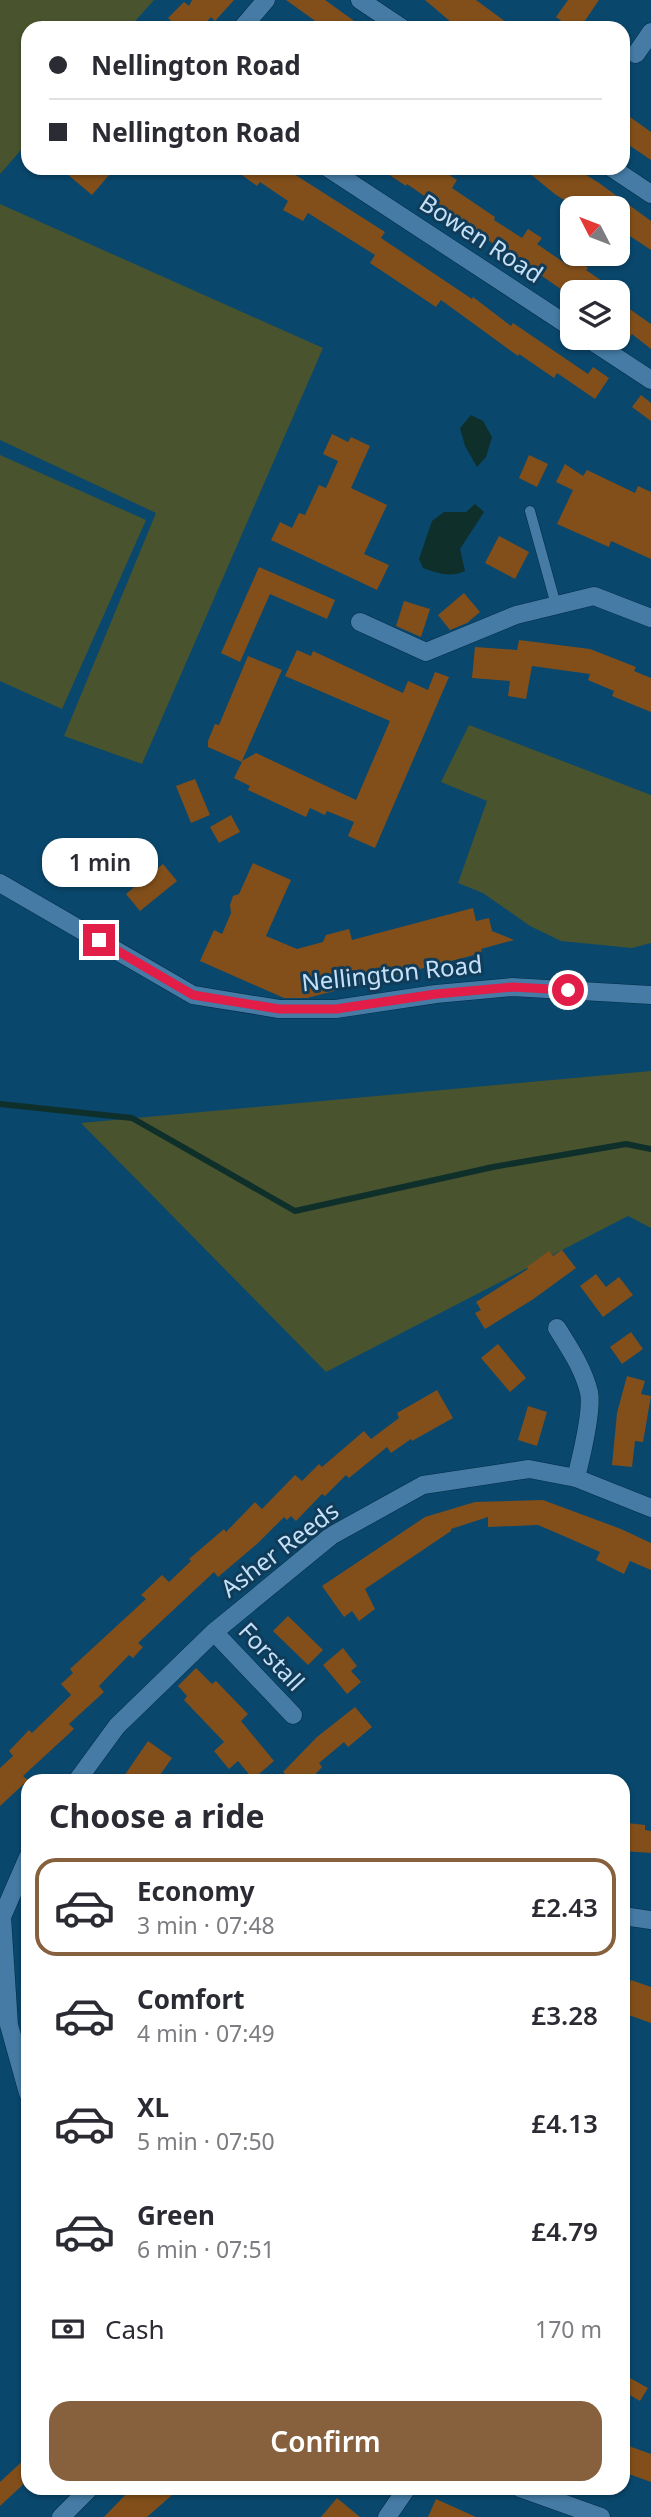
<!DOCTYPE html>
<meta charset="utf-8">
<style>
body{margin:0;font-family:"Noto Sans",sans-serif;background:#f2f2f3;color:#2b2b33;height:100vh;display:flex;flex-direction:column;font-size:26px;white-space:nowrap}
*{box-sizing:border-box;margin:0}
p{font-size:23px;color:#7c7c81}
.icon{flex:none;width:38px;height:38px;fill:none;stroke:currentColor;stroke-width:2;stroke-linecap:round;stroke-linejoin:round}
.map{position:relative;flex:1;overflow:hidden}
.side{position:absolute;left:21px;top:1774px;width:609px;height:721px;display:flex;flex-direction:column;background:#fff;border-radius:21px;box-shadow:0 2px 5px #0004}
.side>*{flex:none}
.guide{position:absolute;left:21px;top:21px;width:609px;height:154px;border-radius:21px;box-shadow:0 2px 5px #0004;display:grid;align-content:center;height:154px;padding:0 28px;background:#fff}
.needle{width:46px;rotate:312deg}
.fabs{position:absolute;left:560px;top:196px;display:grid;gap:14px}
.fabs a{display:grid;place-items:center;width:70px;height:70px;border-radius:14px;background:#fff;box-shadow:0 2px 5px #0004;font-size:35px}
.end{position:absolute;width:32px;height:32px;margin:-16px;border:9px solid #e11d48;background:#fff;box-shadow:0 0 0 4px #fff}
.from{border-radius:50%}
.bubble{position:absolute;height:49px;border-radius:21px;background:#fff;box-shadow:0 2px 5px #0004;font-size:23px;font-weight:600;line-height:49px;text-align:center}
.guide b{display:flex;align-items:center;gap:24px;height:66px;font-size:26px}
.guide b+b{border-top:2px solid #e1e1e2}
.guide i{width:18px;height:18px;background:#2b2b33}
ul{padding:0;list-style:none}
li{display:flex;align-items:center;gap:21px;height:98px;margin:0 14px 10px;padding:0 14px;border:4px solid transparent;border-radius:21px}
li div{flex:1}
li b{display:block;font-size:26px}
li em{font-style:normal;font-weight:600}
li.on{border-color:#87603d}
li>.icon{width:63px;height:63px;stroke-width:1.5}
h2{padding:0 28px;font-size:32px;line-height:84px}
.pay{display:flex;align-items:center;gap:18px;height:77px;padding:0 28px;font-size:26px}
.pay p{margin-inline-start:auto}
.primary-button{display:flex;gap:14px;margin-top:auto;padding:14px 28px}
.primary-button a{flex:1;height:80px;border-radius:21px;background:#87603d;color:#fff;font-size:28px;font-weight:600;line-height:80px;text-align:center}
.map>svg:first-child{display:block}
.green{fill:#49542e}
.water{fill:#0f2f2a}
.lines{fill:none;stroke-linecap:round;stroke-linejoin:round}
.stream{stroke:#0f2f2a;stroke-width:6}
.building{fill:#824f1a}
.lane-casing{stroke:#002c48;stroke-width:11}
.street-casing{stroke:#002c48;stroke-width:19}
.lane{stroke:#457ba4;stroke-width:10}
.street{stroke:#457ba4;stroke-width:18}
.route{stroke:#e11d48;stroke-width:9}
.labels{text-anchor:middle;stroke-width:6;stroke-linejoin:round;paint-order:stroke}
.street-label{font-size:24px;fill:#c5e0f7;stroke:#103c59}
</style>
<div class="map">
<svg width="651" height="2517" viewBox="0 0 651 2517">
<rect width="100%" height="100%" fill="#09476c"/>
<g class="green">
<polygon points="0,0 154,0 129,28 28,28 28,142 0,174"/>
<polygon points="0,204 323,348 142,764 64,736 156,513 0,440"/>
<polygon points="0,455 146,520 62,709 0,681"/>
<polygon points="469,725 651,795 651,943 632,948 561,941 530,926 483,893 458,883 487,801 441,782"/>
<polygon points="651,1071 651,1228 628,1216 326,1372 81,1123"/>
</g>
<g class="water">
<polygon points="471,415 483,421 492,437 486,457 477,467 465,446 460,428"/>
<path d="M475,504L484,512L460,549L465,571C451,578 437,573 423,568L419,559L432,521L444,512H466Z"/>
</g>
<g class="lines">
<polyline class="stream" points="0,1104 132,1118 295,1211 493,1167 626,1144 651,1149"/>
</g>
<g class="building">
<polygon points="192,0 234,0 215,21 211,17 201,28 179,28 168,18 184,2 189,6"/>
<polygon points="286,0 325,0 364,28 325,28"/>
<polygon points="425,0 476,0 514,28 458,28"/>
<polygon points="568,0 599,0 580,28 571,28 556,17"/>
<polygon points="623,112 651,132 651,160 623,141"/>
<polygon points="60,168 101,168 109,175 92,195"/>
<polygon points="232,168 298,168 294,174 385,232 381,238 472,299 473,297 511,326 513,323 588,374 593,367 609,378 595,399 557,373 554,378 519,354 518,356 441,300 436,307 370,263 375,255 308,213 303,221 283,210 288,201 260,182 257,186"/>
<polygon points="379,168 439,168 457,180 452,188 495,217 494,220 522,238 528,229 542,238 537,244 569,266 577,257 588,268 586,270 618,292 565,292 529,267 527,270 494,247 495,245 407,184 406,186"/>
<polygon points="523,168 575,168 599,183 651,221 651,250 630,236 618,252 618,208 578,208 556,195"/>
<polygon points="618,301 651,324 651,349 632,334 629,338 618,330"/>
<polygon points="641,395 651,403 651,421 632,407"/>
<polygon points="332,434 348,442 351,437 370,446 351,488 387,505 364,554 389,565 377,590 271,540 280,522 292,528 299,513 305,515 319,485 326,488 338,461 323,454"/>
<polygon points="529,455 548,464 537,487 519,478"/>
<polygon points="565,464 583,476 587,470 635,493 638,486 651,492 651,559 611,541 609,547 557,524 573,490 556,482"/>
<polygon points="499,536 529,552 515,579 485,563"/>
<polygon points="259,567 335,600 327,619 270,594 240,662 221,653"/>
<polygon points="464,593 480,612 467,623 450,630 438,615"/>
<polygon points="404,601 430,609 421,637 396,626"/>
<polygon points="519,640 590,649 636,667 634,671 651,678 651,712 612,696 614,691 588,680 590,674 532,666 526,699 508,696 510,681 472,678 475,647 517,650"/>
<polygon points="297,650 311,656 313,651 403,693 408,681 428,690 435,672 449,677 375,848 348,836 354,822 327,811 325,815 310,808 306,817 248,790 250,786 234,778 242,762 208,747 208,741 215,724 219,725 248,656 282,670 242,761 256,753 356,800 390,721 285,676"/>
<polygon points="195,779 210,815 191,823 176,786"/>
<polygon points="231,815 240,832 219,843 210,827"/>
<polygon points="253,863 291,880 266,936 297,949 323,942 326,935 349,929 352,940 473,908 476,921 489,918 492,931 514,940 481,949 482,953 307,998 284,998 200,961 214,930 222,934 231,913 230,905 233,896 239,894"/>
<polygon points="163,864 177,881 140,911 126,894"/>
<polygon points="562,1250 576,1268 532,1300 485,1329 475,1313 481,1310 476,1302 528,1269 527,1267 549,1251 553,1256"/>
<polygon points="596,1274 606,1287 619,1277 633,1295 603,1317 580,1286"/>
<polygon points="631,1332 643,1349 622,1364 610,1347"/>
<polygon points="498,1344 526,1378 510,1392 481,1358"/>
<polygon points="627,1376 645,1381 641,1394 651,1396 643,1442 635,1441 632,1467 612,1465 617,1413"/>
<polygon points="437,1390 453,1418 412,1441 411,1439 391,1453 387,1447 349,1478 346,1475 325,1496 322,1494 296,1521 291,1516 287,1520 284,1517 257,1544 218,1577 214,1572 138,1643 143,1647 133,1658 129,1655 99,1686 104,1692 69,1724 74,1729 23,1776 28,1780 0,1806 0,1768 13,1756 9,1751 29,1730 32,1733 71,1695 61,1684 73,1673 70,1669 146,1599 141,1595 162,1575 169,1582 191,1561 189,1559 224,1529 226,1532 255,1502 262,1509 295,1475 302,1481 319,1464 322,1467 364,1431 371,1439 399,1418 397,1413"/>
<polygon points="528,1406 547,1412 537,1446 518,1440"/>
<polygon points="543,1500 621,1529 651,1543 651,1570 630,1561 624,1574 596,1560 600,1552 566,1537 538,1525 488,1527 488,1517 451,1529 451,1531 365,1589 375,1609 359,1621 352,1611 344,1617 322,1586 425,1517 475,1502"/>
<polygon points="288,1616 323,1650 308,1665 273,1631"/>
<polygon points="343,1648 357,1666 351,1671 361,1682 347,1694 323,1665"/>
<polygon points="196,1668 212,1684 216,1681 248,1714 241,1721 274,1761 253,1779 238,1761 229,1769 214,1751 224,1742 184,1700 187,1696 178,1686"/>
<polygon points="355,1707 372,1727 348,1747 344,1742 319,1763 322,1767 308,1782 294,1782 283,1772 317,1737"/>
<polygon points="148,1741 172,1758 155,1782 120,1782"/>
<polygon points="627,1823 645,1825 645,1830 651,1831 651,1853 623,1851 623,1832 627,1833"/>
<polygon points="631,1980 651,1987 651,2023 623,2013 623,2001"/>
<polygon points="628,2377 648,2388 640,2401 623,2391"/>
<polygon points="623,2444 651,2454 651,2482 623,2472"/>
<polygon points="28,2456 28,2480 0,2506 0,2482"/>
<polygon points="132,2488 180,2488 147,2517 104,2517"/>
<polygon points="337,2498 360,2517 321,2517"/>
<polygon points="436,2499 476,2517 428,2517"/>
</g>
<g class="lines">
<g class="lane-casing">
<polyline id="lane" points="530,511 556,605"/>
</g>
<g class="street-casing">
<g id="street">
<polyline points="360,0 402,28"/>
<polyline points="242,28 266,0"/>
<polyline points="636,54 651,32"/>
<polyline points="328,168 572,328"/>
<polyline points="612,168 651,194"/>
<polyline points="587,338 651,380"/>
<polyline points="360,622 426,652 516,615 594,596 651,618"/>
<polyline points="0,883 193,995 279,1009 336,1009 436,994 512,987 651,995"/>
<path d="M557,1328C570,1349 583,1368 589,1392C593,1410 581,1458 576,1478"/>
<polyline points="214,1632 293,1715"/>
<polyline points="76,1782 117,1726 214,1632 331,1536 423,1485 529,1469 576,1478 651,1508"/>
<polyline points="28,1857 2,1917 9,2025 28,2093"/>
<polyline points="623,1916 651,1920"/>
<polyline points="520,2488 601,2517"/>
<polyline points="61,2517 90,2488"/>
<polyline points="387,2517 407,2488"/>
</g>
</g>
<use href="#lane" class="lane"/>
<use href="#street" class="street"/>
</g>
<g class="lines">
<polyline class="route" points="99,940 193,995 279,1009 336,1009 436,994 512,987 568,990"/>
</g>
<g class="labels">
<g class="street-label">
<text transform="translate(481 239) rotate(33)" y="8">Bowen Road</text>
<text transform="translate(392 974) rotate(-6)" y="8">Nellington Road</text>
<text transform="translate(280 1550) rotate(-37)" y="8">Asher Reeds</text>
<text transform="translate(271 1657) rotate(47)" y="8">Forstall</text>
</g>
</g>
</svg>
<div class="fabs">
<a><svg class="needle" viewBox="-14 -14 28 28"><path d="M0-13l5 13h-10z" fill="#e53935"/><path d="M0 13l5-13h-10z" fill="#7c7c81"/></svg></a>
<a><svg class="icon" aria-label="layers" viewBox="0 0 24 24"><path d="M12 4l9 5-9 5-9-5zM3 14l9 5 9-5"/></svg></a>
</div>
<i class="end from" style="left:568px;top:990px"></i>
<i class="end" style="left:99px;top:940px"></i>
<div class="bubble" style="left:42px;top:838px;width:116px">1 min</div>
<div class="guide">
<b><i class="from"></i>Nellington Road</b>
<b><i></i>Nellington Road</b>
</div>
<section class="side">
<h2>Choose a ride</h2>
<ul>
<li class="on"><svg class="icon" aria-label="car" viewBox="0 0 24 24"><path d="M5 17H2v-5l4-1 3-4h7l3 4 3 1v5h-3M9 17h6M6 11h13"/><circle cx="7" cy="17" r="2"/><circle cx="17" cy="17" r="2"/></svg><div><b>Economy</b><p>3 min · 07:48</p></div><em>£2.43</em></li>
<li><svg class="icon" aria-label="car" viewBox="0 0 24 24"><path d="M5 17H2v-5l4-1 3-4h7l3 4 3 1v5h-3M9 17h6M6 11h13"/><circle cx="7" cy="17" r="2"/><circle cx="17" cy="17" r="2"/></svg><div><b>Comfort</b><p>4 min · 07:49</p></div><em>£3.28</em></li>
<li><svg class="icon" aria-label="car" viewBox="0 0 24 24"><path d="M5 17H2v-5l4-1 3-4h7l3 4 3 1v5h-3M9 17h6M6 11h13"/><circle cx="7" cy="17" r="2"/><circle cx="17" cy="17" r="2"/></svg><div><b>XL</b><p>5 min · 07:50</p></div><em>£4.13</em></li>
<li><svg class="icon" aria-label="car" viewBox="0 0 24 24"><path d="M5 17H2v-5l4-1 3-4h7l3 4 3 1v5h-3M9 17h6M6 11h13"/><circle cx="7" cy="17" r="2"/><circle cx="17" cy="17" r="2"/></svg><div><b>Green</b><p>6 min · 07:51</p></div><em>£4.79</em></li>
</ul>
<div class="pay"><svg class="icon" aria-label="cash" viewBox="0 0 24 24"><path d="M3 7h18v10H3z"/><circle cx="12" cy="12" r="2"/></svg>Cash<p>170 m</p></div>
<div class="primary-button"><a>Confirm</a></div>
</section>
</div>
